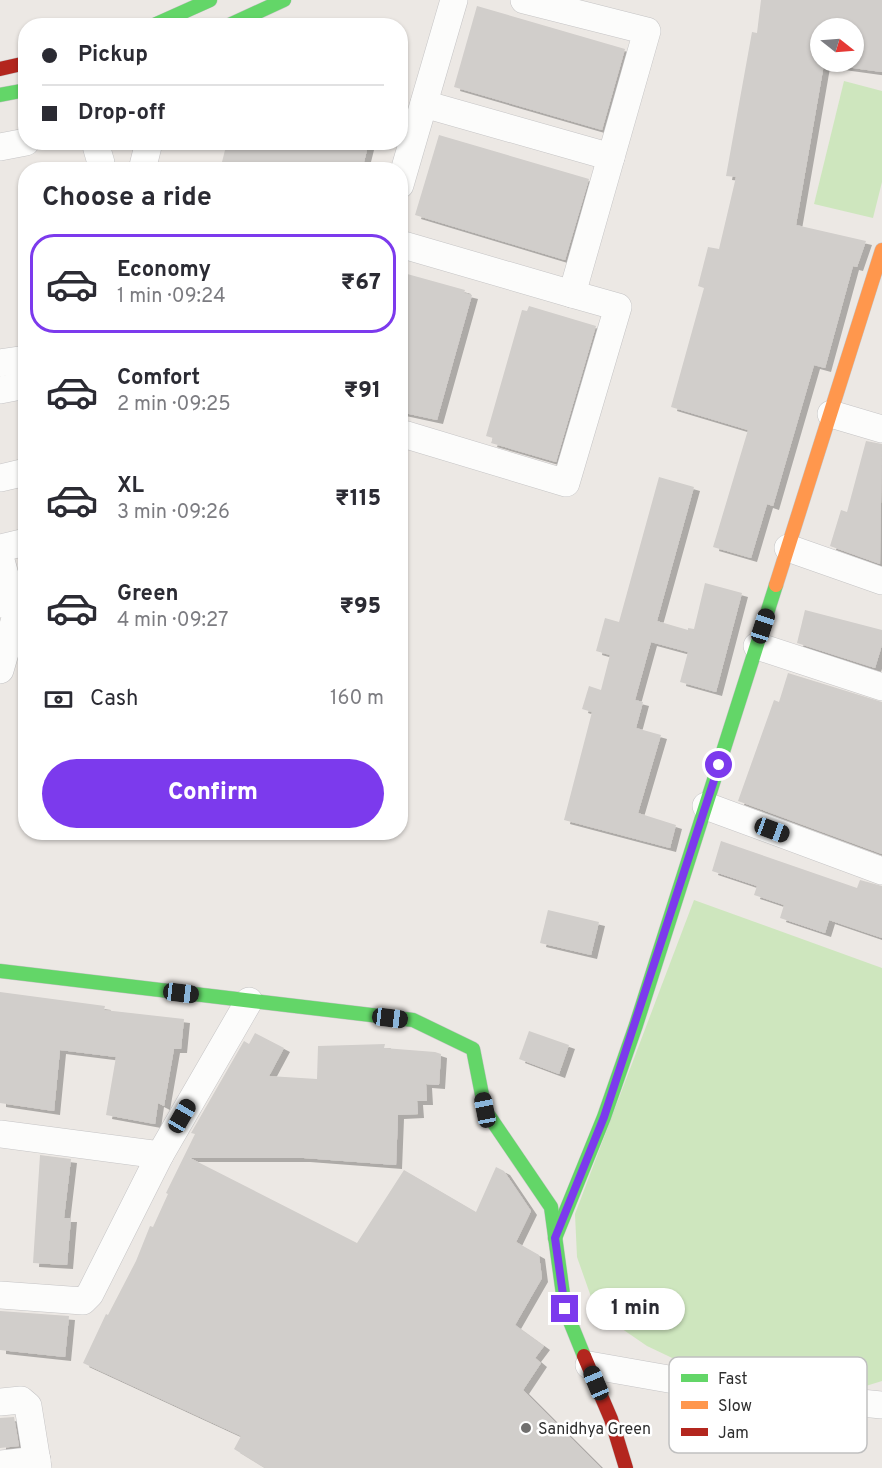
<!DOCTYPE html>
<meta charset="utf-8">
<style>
body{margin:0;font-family:Overpass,sans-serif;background:#f7f7f7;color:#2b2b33;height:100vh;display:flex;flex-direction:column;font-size:22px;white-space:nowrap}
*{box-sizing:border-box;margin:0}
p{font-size:20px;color:#7c7c81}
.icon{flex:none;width:33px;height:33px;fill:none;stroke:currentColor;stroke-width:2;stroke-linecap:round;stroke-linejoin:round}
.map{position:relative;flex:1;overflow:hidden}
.sheet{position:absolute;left:18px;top:162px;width:390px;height:678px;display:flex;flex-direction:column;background:#fff;border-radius:24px;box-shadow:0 2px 4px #0004}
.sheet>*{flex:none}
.guide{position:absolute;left:18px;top:18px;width:390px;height:132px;border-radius:24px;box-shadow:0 2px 4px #0004;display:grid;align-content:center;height:132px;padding:0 24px;background:#fff}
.needle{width:39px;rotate:107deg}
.controls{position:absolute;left:810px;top:18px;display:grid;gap:12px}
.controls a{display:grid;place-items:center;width:54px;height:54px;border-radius:50%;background:#fff;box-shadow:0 2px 4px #0004;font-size:30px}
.end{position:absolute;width:27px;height:27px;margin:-14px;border:8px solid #7c3aed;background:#fff;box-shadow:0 0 0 3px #fff}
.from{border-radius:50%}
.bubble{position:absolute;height:42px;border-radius:21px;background:#fff;box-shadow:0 2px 4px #0004;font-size:20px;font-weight:800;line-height:42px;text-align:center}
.car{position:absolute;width:18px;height:36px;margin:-18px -9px;border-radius:8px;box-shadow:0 0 4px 2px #0007;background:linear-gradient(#222 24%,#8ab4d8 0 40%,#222 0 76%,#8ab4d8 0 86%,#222 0)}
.guide b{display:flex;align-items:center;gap:21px;height:57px;font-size:22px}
.guide b+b{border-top:2px solid #e1e1e2}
.guide i{width:15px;height:15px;background:#2b2b33}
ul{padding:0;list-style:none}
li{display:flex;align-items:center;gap:18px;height:99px;margin:0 12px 9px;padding:0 12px;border:3px solid transparent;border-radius:24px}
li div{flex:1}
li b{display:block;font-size:22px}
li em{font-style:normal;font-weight:800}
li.current{border-color:#7c3aed}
li>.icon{width:54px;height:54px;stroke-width:1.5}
h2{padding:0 24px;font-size:27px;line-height:72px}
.pay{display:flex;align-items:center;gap:15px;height:66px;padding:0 24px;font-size:22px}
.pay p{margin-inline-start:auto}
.button{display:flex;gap:12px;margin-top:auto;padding:12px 24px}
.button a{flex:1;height:69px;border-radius:36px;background:#7c3aed;color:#fff;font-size:24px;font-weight:800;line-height:69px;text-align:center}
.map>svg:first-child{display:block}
.green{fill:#cee6be}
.building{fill:#d1cecb;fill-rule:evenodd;filter:url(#shadow)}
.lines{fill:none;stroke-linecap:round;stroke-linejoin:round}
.street-casing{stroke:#c5c4c5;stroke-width:28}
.fast-casing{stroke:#c5c4c5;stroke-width:15}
.slow-casing{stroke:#c5c4c5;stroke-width:15}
.jam-casing{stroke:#c5c4c5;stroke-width:15}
.street{stroke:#fcfcfb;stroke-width:27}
.fast{stroke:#63d668;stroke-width:14}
.slow{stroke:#ff974d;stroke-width:14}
.jam{stroke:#b3261e;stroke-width:14}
.route{stroke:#7c3aed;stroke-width:8}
.poi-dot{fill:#706f6e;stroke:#fff;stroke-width:2}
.labels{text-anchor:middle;stroke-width:5;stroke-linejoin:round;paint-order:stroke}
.poi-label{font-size:16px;fill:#2e2e2e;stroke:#fff;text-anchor:start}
.key{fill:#fff;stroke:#c0c0c0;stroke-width:1.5}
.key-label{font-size:16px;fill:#2e2e2e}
</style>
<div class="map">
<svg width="882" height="1468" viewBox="0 0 882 1468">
<defs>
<filter id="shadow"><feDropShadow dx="6" dy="4" stdDeviation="0" flood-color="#0004"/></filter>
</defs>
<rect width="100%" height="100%" fill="#ece8e4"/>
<g class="green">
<polygon points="844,81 882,91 882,182 873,218 814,204"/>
<polygon points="694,900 882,968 882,1381 856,1389 708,1375 647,1346 596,1311 577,1257 575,1214"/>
</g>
<g class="building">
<path d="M761,0H882V72L824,64L796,225L866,241L857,267L853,266L825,368L814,365L773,506L767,504L751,558L713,547L748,430L671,407L704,288L698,286L708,247L719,249L736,177L726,176L752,32L757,33ZM820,28H854V62H820Z"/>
<polygon points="477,6 625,49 602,130 454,87"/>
<polygon points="439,135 589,179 565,260 415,215"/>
<polygon points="227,142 291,142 309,147 310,142 369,142 362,170 220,170"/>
<polygon points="400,272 465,290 464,293 472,295 437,420 400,412"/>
<polygon points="529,306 596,326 556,462 491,443 493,438 486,436 522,310 527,311"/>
<polygon points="866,441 882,444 880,564 830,546 841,510 847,512"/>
<polygon points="659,477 694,487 657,621 688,630 688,628 694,629 705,583 742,593 716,692 680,682 688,652 651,642 635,700 643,702 636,728 661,735 638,813 676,825 670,848 564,820 592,712 582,709 589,686 601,690 610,655 596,651 605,618 619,622"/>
<polygon points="805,610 882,630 882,645 875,668 797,643"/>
<polygon points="788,673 882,702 882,854 738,801 774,700 779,702"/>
<polygon points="721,841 857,888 860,880 882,886 882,938 829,920 825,933 780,918 784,905 754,895 757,886 712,871"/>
<polygon points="548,910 599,922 591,955 540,943"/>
<polygon points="0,992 105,1006 104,1010 184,1019 181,1049 174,1049 164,1106 158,1103 155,1124 106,1115 116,1057 60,1050 54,1111 0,1103"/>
<polygon points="529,1031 569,1045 559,1074 519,1059"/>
<polygon points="255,1033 284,1048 269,1076 317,1079 318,1046 385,1044 384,1048 435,1052 441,1054 439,1085 426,1084 427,1101 417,1101 418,1114 398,1115 396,1165 304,1158 190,1158 357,1243 404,1170 476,1212 496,1167 504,1171 531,1211 516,1242 539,1255 542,1278 515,1325 544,1346 535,1358 541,1363 523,1390 601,1468 265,1468 234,1449 241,1436 83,1363 106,1314 108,1315 136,1261 150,1226 153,1227 168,1194 166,1193 195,1134 191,1133 244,1041 249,1044"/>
<polygon points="40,1155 71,1159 64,1218 71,1218 67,1265 33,1263"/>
<polygon points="0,1311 69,1316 65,1357 0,1350"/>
<polygon points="14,1417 19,1446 0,1448 0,1418"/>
</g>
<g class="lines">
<g class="street-casing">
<g id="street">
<polyline points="424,104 611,157"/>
<polyline points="95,142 101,163 99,170"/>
<polyline points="0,147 26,142"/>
<polyline points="142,170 149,142"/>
<polyline points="400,185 454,0"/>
<polyline points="400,244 572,294"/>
<polyline points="0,363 26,359"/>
<polyline points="0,390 26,385"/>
<polyline points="831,414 882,429"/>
<polyline points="400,433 566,483 618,307 572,294 647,31 524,0"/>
<polyline points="0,478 26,472"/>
<polyline points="0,548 26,542"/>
<polyline points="788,548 882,581"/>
<path d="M0,557C4,572 12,591 0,604"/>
<polyline points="757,646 882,687"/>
<polyline points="0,670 26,581"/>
<polyline points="706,806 882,871"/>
<polyline points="0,1134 160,1155 249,1001"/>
<polyline points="0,1295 83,1301 90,1294 160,1155"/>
<polyline points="589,1365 731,1390 882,1405"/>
<polyline points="0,1402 21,1400 28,1406 38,1468"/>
<polyline points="0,1464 37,1460"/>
</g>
</g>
<g class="fast-casing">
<g id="fast">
<polyline points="152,26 210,0"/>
<polyline points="227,26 284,0"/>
<polyline points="0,95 26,90"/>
<polyline points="0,971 413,1020 473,1049 485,1110 551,1207 565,1309 584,1356"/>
<polyline points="555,1238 604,1117 636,1025 776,585"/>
</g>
</g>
<g class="slow-casing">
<polyline id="slow" points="776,585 882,250"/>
</g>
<g class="jam-casing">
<g id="jam">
<polyline points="0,69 26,63"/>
<polyline points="584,1356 611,1419 626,1468"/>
</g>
</g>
<use href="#street" class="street"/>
<use href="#fast" class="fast"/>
<use href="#slow" class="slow"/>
<use href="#jam" class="jam"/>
</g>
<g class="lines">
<polyline class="route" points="565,1309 555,1238 604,1117 719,765"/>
</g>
<circle class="poi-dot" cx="526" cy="1428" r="6"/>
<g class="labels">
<g class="poi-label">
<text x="538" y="1434">Sanidhya Green</text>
</g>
</g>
<rect x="669" y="1357" width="198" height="96" rx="9" class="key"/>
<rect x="681" y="1374" width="27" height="8" fill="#63d668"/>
<rect x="681" y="1401" width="27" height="8" fill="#ff974d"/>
<rect x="681" y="1428" width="27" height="8" fill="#b3261e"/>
<g class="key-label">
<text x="718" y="1384">Fast</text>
<text x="718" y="1411">Slow</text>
<text x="718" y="1438">Jam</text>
</g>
</svg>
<div class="controls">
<a><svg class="needle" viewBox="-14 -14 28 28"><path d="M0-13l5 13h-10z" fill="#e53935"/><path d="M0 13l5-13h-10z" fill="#7c7c81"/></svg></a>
</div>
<i class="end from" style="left:719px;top:765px"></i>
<i class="end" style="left:565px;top:1309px"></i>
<div class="bubble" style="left:586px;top:1288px;width:99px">1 min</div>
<i class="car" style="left:763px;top:626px;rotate:18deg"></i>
<i class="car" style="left:772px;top:830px;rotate:110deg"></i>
<i class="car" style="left:181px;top:993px;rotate:97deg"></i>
<i class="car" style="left:390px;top:1018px;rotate:97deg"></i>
<i class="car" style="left:485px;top:1110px;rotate:349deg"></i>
<i class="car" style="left:182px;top:1116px;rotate:30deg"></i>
<i class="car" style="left:596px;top:1383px;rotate:337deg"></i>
<div class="guide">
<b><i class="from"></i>Pickup</b>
<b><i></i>Drop-off</b>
</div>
<section class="sheet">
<h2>Choose a ride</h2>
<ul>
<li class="current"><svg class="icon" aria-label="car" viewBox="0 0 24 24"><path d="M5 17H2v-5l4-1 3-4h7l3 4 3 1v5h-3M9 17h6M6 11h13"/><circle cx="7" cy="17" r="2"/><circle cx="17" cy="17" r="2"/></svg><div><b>Economy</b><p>1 min · 09:24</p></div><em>₹67</em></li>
<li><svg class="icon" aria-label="car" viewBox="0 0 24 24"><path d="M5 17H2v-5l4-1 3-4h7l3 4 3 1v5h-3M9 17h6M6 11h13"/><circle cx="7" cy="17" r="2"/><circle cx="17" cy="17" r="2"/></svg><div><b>Comfort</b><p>2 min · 09:25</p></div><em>₹91</em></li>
<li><svg class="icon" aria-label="car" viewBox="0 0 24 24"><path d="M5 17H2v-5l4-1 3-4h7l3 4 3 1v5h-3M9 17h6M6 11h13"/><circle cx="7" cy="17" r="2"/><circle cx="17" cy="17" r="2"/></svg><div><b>XL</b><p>3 min · 09:26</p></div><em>₹115</em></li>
<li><svg class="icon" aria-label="car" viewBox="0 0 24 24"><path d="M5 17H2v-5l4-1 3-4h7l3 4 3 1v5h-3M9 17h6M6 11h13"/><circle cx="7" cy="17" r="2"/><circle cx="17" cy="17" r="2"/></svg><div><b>Green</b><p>4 min · 09:27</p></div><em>₹95</em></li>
</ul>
<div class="pay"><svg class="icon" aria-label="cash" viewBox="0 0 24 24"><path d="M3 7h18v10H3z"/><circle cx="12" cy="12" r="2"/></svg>Cash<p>160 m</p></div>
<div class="button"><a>Confirm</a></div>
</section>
</div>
